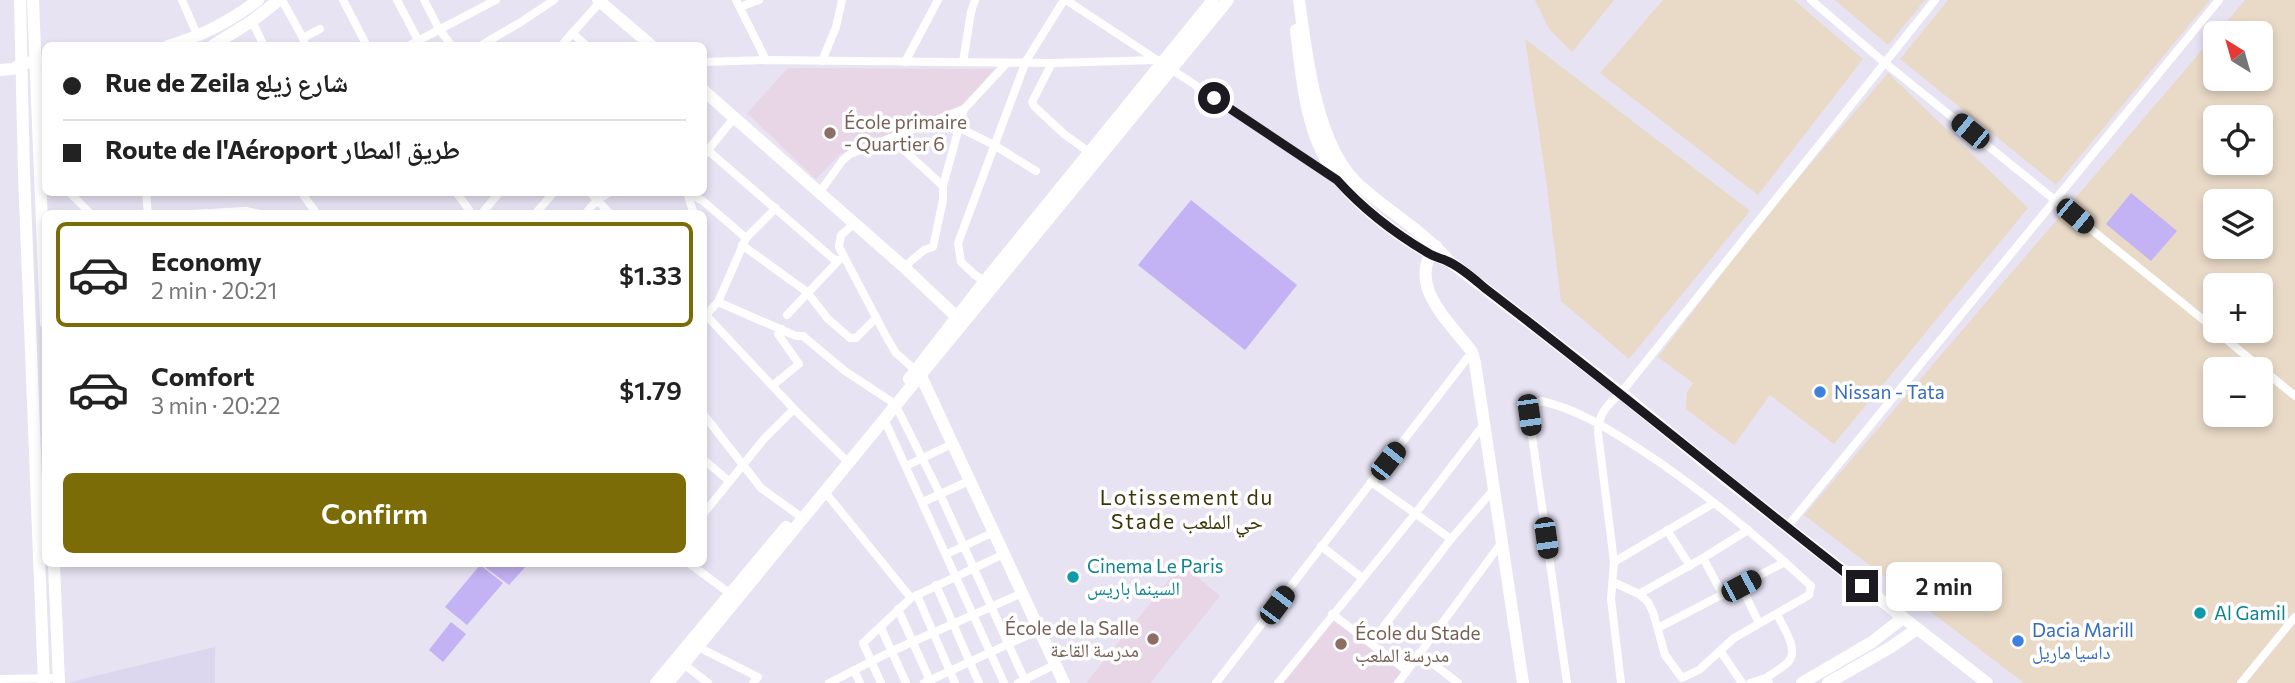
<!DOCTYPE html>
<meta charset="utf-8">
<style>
body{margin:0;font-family:Commissioner,"Noto Naskh Arabic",sans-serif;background:#f2f2f2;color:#222;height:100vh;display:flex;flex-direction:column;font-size:26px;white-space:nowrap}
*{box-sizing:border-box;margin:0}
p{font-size:23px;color:#767676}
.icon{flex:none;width:38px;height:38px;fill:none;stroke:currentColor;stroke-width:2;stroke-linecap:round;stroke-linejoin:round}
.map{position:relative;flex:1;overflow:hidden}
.details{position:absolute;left:42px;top:210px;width:665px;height:357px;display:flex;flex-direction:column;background:#fff;border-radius:10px;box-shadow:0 4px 10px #0003}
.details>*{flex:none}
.top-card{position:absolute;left:42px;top:42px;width:665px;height:154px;border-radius:10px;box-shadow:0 4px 10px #0003;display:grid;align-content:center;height:154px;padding:0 21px;background:#fff}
.needle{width:46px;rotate:323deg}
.controls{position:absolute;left:2203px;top:21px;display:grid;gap:14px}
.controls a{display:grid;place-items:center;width:70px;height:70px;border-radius:10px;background:#fff;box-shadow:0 4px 10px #0003;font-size:35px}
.end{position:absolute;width:32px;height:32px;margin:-16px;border:9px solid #1c1a20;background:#fff;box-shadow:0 0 0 4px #fff}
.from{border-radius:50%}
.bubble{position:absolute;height:49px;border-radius:10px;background:#fff;box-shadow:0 4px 10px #0003;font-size:23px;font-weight:600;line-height:49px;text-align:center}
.car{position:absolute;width:21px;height:42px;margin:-21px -10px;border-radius:9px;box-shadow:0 0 5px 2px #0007;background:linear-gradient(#222 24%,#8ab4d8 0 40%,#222 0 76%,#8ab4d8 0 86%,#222 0)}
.top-card b{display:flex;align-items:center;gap:24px;height:66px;font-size:26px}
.top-card b+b{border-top:2px solid #e0e0e0}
.top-card i{width:18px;height:18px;background:#222}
ul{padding:12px 0 0;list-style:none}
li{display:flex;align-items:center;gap:21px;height:105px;margin:0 14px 10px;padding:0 7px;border:4px solid transparent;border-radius:10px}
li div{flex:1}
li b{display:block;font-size:26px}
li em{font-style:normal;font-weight:600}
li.current{border-color:#7c6c07}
li>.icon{width:63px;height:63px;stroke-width:1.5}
.action{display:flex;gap:14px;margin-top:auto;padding:14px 21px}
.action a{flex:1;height:80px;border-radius:10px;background:#7c6c07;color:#fff;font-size:28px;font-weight:600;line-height:80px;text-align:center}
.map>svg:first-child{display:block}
.built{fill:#dcd7ee}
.industrial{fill:#e9d9c7;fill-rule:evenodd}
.education{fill:#e8d5e5}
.green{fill:#c3b2f4}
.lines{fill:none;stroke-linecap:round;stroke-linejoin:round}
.street{stroke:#fff;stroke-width:8}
.secondary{stroke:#fff;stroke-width:12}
.primary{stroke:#fff;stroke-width:12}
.route{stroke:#1c1a20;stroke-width:9}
.education-dot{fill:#8d6e63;stroke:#fff;stroke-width:2.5}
.shop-dot{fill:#3f7fe0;stroke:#fff;stroke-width:2.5}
.culture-dot{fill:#0f9aa8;stroke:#fff;stroke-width:2.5}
.labels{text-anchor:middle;stroke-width:7;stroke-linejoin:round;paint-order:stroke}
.education-label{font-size:19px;fill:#785e54;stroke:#fff;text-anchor:start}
.shop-label{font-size:19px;fill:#366cbe;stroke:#fff;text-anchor:start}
.culture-label{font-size:19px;fill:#0d838f;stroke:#fff;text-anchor:start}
.neighbourhood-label{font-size:21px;letter-spacing:2px;fill:#3c350a;stroke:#fff}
</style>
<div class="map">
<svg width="2295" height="683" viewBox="0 0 2295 683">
<rect width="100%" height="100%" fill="#e7e3f3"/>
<polygon class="built" points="215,647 215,683 70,683 70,682"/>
<g class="industrial">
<polygon points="1535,0 1614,0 1572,52 1549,29"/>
<polygon points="1663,0 1794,0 1863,59 1758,195 1600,73"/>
<polygon points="1835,0 1925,0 1888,45"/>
<polygon points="1948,0 2210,0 2056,185 1900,59"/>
<path d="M2245,0H2295V683H2024L1804,515L2215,35L2216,79H2261V33H2217ZM2216,117H2261V163H2216ZM2216,201H2261V247H2216ZM2216,285H2261V331H2216ZM2216,369H2261V415H2216Z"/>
<polygon points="1525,39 1750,211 1629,359 1561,301 1546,179"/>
<polygon points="1888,73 2028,208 1834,444 1770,395 1734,445 1686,409 1687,392 1693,383 1658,357 1770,211"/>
</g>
<g class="education">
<polygon points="788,68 994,69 965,104 840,154 816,179 747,113"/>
<polygon points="1182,564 1220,596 1150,683 1086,683"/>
<polygon points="1334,618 1403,670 1392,683 1282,683"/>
</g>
<g class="green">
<polygon points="2131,193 2177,231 2151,261 2106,224"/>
<polygon points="1191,200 1297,285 1245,350 1138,265"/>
<polygon points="481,564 528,564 509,585"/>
<polygon points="480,565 503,583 467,625 445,607"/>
<polygon points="451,622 466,634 443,662 429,650"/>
</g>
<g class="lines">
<g class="street">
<polyline points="182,0 198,37"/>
<polyline points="282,0 303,38 305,46"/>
<polyline points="343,0 367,46"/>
<polyline points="397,0 418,40"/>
<polyline points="424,0 439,29 452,46"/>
<polyline points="736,0 766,60"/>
<polyline points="1066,0 1157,60"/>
<polyline points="1811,0 1885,63 2216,330"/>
<polyline points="740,7 759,0"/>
<polyline points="252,21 264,46"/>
<polyline points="572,33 587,46"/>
<polyline points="303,38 320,29"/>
<polyline points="408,46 496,0"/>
<polyline points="480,46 521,22 554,0"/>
<polyline points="561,46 600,2"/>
<polyline points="822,61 836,27 842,0"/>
<polyline points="704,62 766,60 1052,63 1157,60"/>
<polyline points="905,62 938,0"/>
<polyline points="963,62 971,12 975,0"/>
<polyline points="1052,63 1032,102 1034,106 1064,134 1089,152"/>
<polyline points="1168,67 1335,178"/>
<polyline points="960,128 994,145 1036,171"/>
<polyline points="891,138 943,186"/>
<polyline points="704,147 837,262"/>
<polyline points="704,155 734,118"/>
<polyline points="69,192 91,214"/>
<polyline points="146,192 148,214"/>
<polyline points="301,192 317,214"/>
<polyline points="456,192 472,214"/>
<polyline points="590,192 610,214"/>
<polyline points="686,192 703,201 746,238"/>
<polyline points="687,193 694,214"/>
<polyline points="819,193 843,160 850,154 964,109 1007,63"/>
<polyline points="192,214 246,211 260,214"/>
<polyline points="481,214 500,192"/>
<polyline points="535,214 554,192"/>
<polyline points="585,214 597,200 610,192"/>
<polyline points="854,224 841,235 839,247 887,338 896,353 915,370"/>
<polyline points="742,245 807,292 828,319 850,338 856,338 876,318"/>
<polyline points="904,267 924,250 933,247 943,200 943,186 964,109"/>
<polyline points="988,283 975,275 961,262 958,243 1026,61 1064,0"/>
<polyline points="718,302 796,336 803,336 845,371 892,402"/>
<polyline points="704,313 794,409 849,463"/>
<polyline points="787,315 839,260"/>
<polyline points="704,317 718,302 746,238 776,208"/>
<polyline points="2216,331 2295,396"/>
<polyline points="772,386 799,364 778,334 782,329"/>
<polyline points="896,406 940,494 1026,683"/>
<polyline points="704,415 761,488 804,519"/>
<polyline points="884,419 1004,683"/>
<polyline points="704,460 729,481"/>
<polyline points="906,466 954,443"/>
<polyline points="1371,482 1451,539"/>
<polyline points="825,492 911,598"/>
<polyline points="923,502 971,480"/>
<polyline points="704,513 764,439 794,409"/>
<polyline points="1787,527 2219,0"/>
<polyline points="1667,530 1690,566"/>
<polyline points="1321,546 1361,577"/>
<polyline points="947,554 994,532"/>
<polyline points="1703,558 1723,595"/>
<polyline points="1614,562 1714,503"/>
<polyline points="690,564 732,595"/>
<polyline points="936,585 979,683"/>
<polyline points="1741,586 1759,623"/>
<polyline points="1639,594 1703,558 1748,530"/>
<polyline points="917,595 955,683"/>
<polyline points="898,609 931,683"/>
<polyline points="1332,614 1407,671"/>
<polyline points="881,628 906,683"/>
<polyline points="1658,628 1785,562"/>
<polyline points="1371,643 1451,539 1494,489"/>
<polyline points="698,647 758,677 753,683"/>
<polyline points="1721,652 1742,683"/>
<polyline points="1419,653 1458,683"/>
<polyline points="681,662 708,683"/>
<polyline points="854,670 860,683"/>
<path d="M1766,678C1773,673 1784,667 1789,661C1799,648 1782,626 1777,614"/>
<polyline points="0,679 59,678"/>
<polyline points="829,683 892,651 1022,593"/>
<polyline points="881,683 863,643 911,598 1004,554"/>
<polyline points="924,683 1039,630"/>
<polyline points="1018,683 1056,664"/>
<polyline points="1216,683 1472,352"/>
<polyline points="1278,683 1415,514 1485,423"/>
<polyline points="1398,683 1502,542"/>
<path d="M1567,683L1529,415L1534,405L1541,401C1577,409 1607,428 1638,448C1700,488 1757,536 1811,586L1809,595L1734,638L1699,670L1682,678L1665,655L1653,612L1648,602L1639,594L1613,582"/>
<path d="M1621,683L1611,599L1614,562L1598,433C1598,414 1607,405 1621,393L1935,0"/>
<polyline points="1750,683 1766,678 1769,683"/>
<polyline points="2241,683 2295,617"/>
</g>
<g class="secondary">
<polyline points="598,0 652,46"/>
<path d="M168,46C202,36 231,21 258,0"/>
<polyline points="212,46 252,21 279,0"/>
<polyline points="0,70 13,69 22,63 46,61"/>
<polyline points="704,91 904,267 961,321"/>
<path d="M1436,246C1405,285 1450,322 1472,352L1475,363L1523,683"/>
<polyline points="916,371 921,376 1064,683"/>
<polyline points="909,379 985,281 1213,0"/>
<polyline points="656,683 786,527"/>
<polyline points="668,683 1228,0"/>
<polyline points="1802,683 1872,642 1903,618"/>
<polyline points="1828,683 1891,647 1917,629"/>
</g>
<g class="primary">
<polyline points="20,0 24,174 44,683"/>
<polyline points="33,0 46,323"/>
<path d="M1299,0C1306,53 1316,143 1356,182C1385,210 1423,230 1449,261L1621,393L1718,473L1987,683"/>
<path d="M1296,30C1306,116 1310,168 1384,223C1405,239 1425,253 1449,261"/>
<polyline points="54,564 59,683"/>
</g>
</g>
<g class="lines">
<path class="route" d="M1214,98L1337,180C1363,209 1394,233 1428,253C1434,257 1441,258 1447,261C1461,267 1474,279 1486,289C1613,386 1736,488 1862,586"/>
</g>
<g class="education-dot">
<circle cx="830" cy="133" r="7"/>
<circle cx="1153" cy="639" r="7"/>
<circle cx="1341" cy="644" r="7"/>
</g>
<g class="shop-dot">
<circle cx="1820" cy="392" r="7"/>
<circle cx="2018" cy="641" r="7"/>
</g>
<g class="culture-dot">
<circle cx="1073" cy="577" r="7"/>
<circle cx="2200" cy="613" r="7"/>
</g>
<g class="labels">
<g class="education-label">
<text x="844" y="129">École primaire<tspan x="844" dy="22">- Quartier 6</tspan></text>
<text x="1139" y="635" text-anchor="end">École de la Salle<tspan x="1139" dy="22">مدرسة القاعة</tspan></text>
<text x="1355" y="640">École du Stade<tspan x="1355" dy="22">مدرسة الملعب</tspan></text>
</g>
<g class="shop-label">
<text x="1834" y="399">Nissan - Tata</text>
<text x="2032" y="637">Dacia Marill<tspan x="2032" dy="22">داسيا ماريل</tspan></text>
</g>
<g class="culture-label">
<text x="1087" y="573">Cinema Le Paris<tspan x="1087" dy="22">السينما باريس</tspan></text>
<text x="2214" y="620">Al Gamil</text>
</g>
<g class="neighbourhood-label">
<text x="1187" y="505">Lotissement du<tspan x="1187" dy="24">Stade حي الملعب</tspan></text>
</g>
</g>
</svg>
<div class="controls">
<a><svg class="needle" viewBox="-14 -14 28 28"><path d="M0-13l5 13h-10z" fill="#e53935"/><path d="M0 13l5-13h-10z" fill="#767676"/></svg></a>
<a><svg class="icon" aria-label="locate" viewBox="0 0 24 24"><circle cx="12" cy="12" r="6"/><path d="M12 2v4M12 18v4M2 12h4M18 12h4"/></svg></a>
<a><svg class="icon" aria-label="layers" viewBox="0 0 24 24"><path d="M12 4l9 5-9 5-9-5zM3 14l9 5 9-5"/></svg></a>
<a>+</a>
<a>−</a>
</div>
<i class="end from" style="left:1214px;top:98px"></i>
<i class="end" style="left:1862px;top:586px"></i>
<div class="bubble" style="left:1886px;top:562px;width:116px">2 min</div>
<i class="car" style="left:1970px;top:131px;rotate:309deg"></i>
<i class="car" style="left:2075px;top:216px;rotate:130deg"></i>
<i class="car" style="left:1529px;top:415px;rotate:172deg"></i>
<i class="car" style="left:1388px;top:461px;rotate:38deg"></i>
<i class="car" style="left:1546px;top:538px;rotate:172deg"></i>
<i class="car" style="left:1741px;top:586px;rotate:62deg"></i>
<i class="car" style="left:1277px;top:605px;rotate:37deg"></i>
<div class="top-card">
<b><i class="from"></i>Rue de Zeila شارع زيلع</b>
<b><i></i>Route de l'Aéroport طريق المطار</b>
</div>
<section class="details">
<ul>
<li class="current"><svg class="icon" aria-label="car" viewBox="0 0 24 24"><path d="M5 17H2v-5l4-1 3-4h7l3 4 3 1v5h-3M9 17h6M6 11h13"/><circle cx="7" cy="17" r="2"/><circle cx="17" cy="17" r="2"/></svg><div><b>Economy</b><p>2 min · 20:21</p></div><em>$1.33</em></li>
<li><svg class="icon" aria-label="car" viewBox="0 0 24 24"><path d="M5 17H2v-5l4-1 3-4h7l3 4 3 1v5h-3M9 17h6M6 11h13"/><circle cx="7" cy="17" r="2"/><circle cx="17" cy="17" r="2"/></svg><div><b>Comfort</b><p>3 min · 20:22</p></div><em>$1.79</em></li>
</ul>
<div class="action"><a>Confirm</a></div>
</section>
</div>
